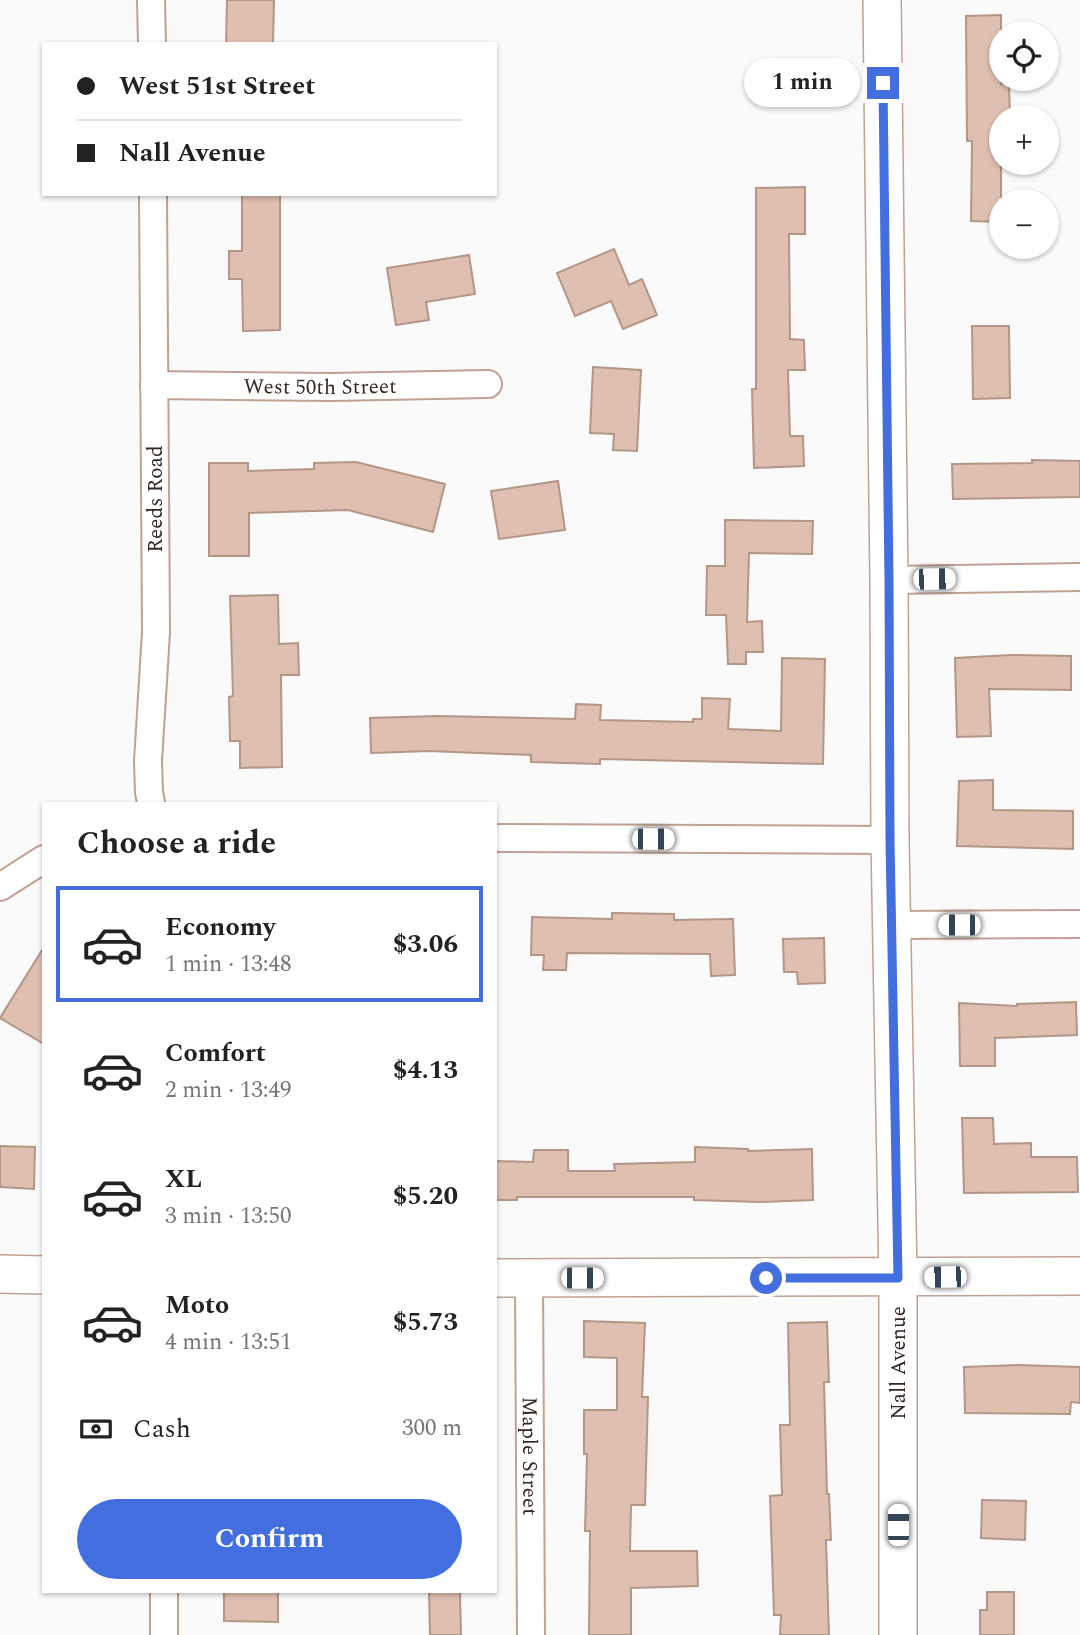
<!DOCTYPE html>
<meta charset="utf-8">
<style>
body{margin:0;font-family:Spectral,serif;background:#f6f6f6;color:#222;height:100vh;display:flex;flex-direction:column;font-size:26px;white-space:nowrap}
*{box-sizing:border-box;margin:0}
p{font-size:23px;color:#767676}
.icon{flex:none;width:38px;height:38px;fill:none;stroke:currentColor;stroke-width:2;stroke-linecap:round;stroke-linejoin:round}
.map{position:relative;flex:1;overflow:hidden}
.sheet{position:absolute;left:42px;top:802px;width:455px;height:791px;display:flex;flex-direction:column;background:#fff;border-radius:0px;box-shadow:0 2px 5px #0004}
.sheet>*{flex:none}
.top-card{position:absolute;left:42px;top:42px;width:455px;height:154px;border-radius:0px;box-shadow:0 2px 5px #0004;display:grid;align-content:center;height:154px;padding:0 35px;background:#fff}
.fabs{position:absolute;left:989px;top:21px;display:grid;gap:14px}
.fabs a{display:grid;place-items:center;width:70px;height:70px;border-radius:50%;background:#fff;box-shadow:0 2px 5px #0004;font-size:35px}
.end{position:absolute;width:32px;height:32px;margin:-16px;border:9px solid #436edf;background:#fff;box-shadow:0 0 0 4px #fff}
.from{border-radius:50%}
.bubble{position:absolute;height:49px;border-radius:24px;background:#fff;box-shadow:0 2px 5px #0004;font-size:23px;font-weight:700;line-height:49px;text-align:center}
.car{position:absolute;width:21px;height:42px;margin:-21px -10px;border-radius:9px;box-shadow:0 0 5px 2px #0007;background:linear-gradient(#fff 24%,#345 0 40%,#fff 0 76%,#345 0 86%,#fff 0)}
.top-card b{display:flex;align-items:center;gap:24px;height:66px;font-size:26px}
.top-card b+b{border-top:2px solid #e0e0e0}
.top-card i{width:18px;height:18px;background:#222}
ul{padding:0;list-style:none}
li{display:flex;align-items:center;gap:21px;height:116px;margin:0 14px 10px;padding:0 21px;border:4px solid transparent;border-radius:0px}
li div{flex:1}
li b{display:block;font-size:26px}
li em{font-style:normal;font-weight:700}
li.selected{border-color:#436edf}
li>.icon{width:63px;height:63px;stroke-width:1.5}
h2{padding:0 35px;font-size:32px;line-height:84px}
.pay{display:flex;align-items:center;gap:18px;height:77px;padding:0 35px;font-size:26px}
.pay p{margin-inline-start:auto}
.button{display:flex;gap:14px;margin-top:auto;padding:14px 35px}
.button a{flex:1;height:80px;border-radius:42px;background:#436edf;color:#fff;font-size:28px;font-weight:700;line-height:80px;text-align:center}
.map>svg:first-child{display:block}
.building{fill:#dfbfb0;stroke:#b49687;stroke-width:2}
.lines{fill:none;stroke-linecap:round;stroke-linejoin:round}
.street-casing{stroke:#c0a192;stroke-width:30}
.secondary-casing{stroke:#c0a192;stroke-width:40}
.street{stroke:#fff;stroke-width:26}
.secondary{stroke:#fff;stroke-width:37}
.route{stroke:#436edf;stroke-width:9}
.labels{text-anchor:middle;stroke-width:7;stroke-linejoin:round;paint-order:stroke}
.street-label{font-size:21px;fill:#352823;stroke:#fff}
</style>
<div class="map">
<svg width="1080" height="1635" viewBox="0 0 1080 1635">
<rect width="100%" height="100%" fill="#fafafa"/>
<g class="building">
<polygon points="227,0 274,0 273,44 226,44"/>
<polygon points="1001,15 1001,84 1009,83 1010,117 1001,117 1001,222 971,221 972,141 967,141 966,16"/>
<polygon points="805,187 805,234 789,234 790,339 804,340 805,370 788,370 790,436 803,436 804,466 754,468 752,389 756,389 756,188"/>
<polygon points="242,194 280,194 280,330 243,331 242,279 229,279 229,251 242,251"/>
<polygon points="614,249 629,285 642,279 657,315 623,329 611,301 575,316 557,273"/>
<polygon points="469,255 475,294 426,302 429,320 396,325 387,268"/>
<polygon points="972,326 1009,326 1010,398 973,399"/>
<polygon points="593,367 641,370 637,451 613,450 614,434 590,433"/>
<polygon points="1032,460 1080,461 1080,497 953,499 952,464 1032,463"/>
<polygon points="356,462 445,484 433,532 348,510 249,513 249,556 209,556 209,463 248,463 248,471 314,469 314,463"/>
<polygon points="558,481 565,530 499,539 491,491"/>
<polygon points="725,520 813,521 812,554 749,553 747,622 762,621 763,652 746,652 746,664 728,664 726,615 706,615 707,566 725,566"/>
<polygon points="278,595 279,644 298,643 299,675 281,675 282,767 240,768 240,741 230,741 229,697 233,696 230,596"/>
<polygon points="1011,655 1071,656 1071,690 989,689 991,736 957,737 955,658"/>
<polygon points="782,658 825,659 823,764 600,759 600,764 531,762 531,755 429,751 371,753 370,718 438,716 575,719 576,704 601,705 600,720 693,722 693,719 702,719 702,698 730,699 728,729 781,731"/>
<polygon points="993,780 993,810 1073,811 1073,849 957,846 959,781"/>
<polygon points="612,913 674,914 674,920 733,919 735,975 711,976 710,954 567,953 566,970 543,970 544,955 531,955 532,917 612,919"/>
<polygon points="824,938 825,983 798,984 797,972 784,972 783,939"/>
<polygon points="44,947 44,1044 0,1018"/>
<polygon points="1076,1002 1077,1035 995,1038 995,1066 960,1066 959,1003 1017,1006 1017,1004"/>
<polygon points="962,1118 993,1118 994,1144 1031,1143 1031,1157 1077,1157 1078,1192 964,1193"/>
<polygon points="0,1146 35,1147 34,1189 0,1187"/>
<polygon points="695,1147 748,1149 748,1151 812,1149 813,1200 760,1202 694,1200 694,1197 517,1197 517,1200 495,1200 495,1161 533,1162 534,1150 568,1150 568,1171 615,1171 614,1164 695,1162"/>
<polygon points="584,1321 645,1323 642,1397 648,1397 645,1505 631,1505 630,1551 697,1551 698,1586 631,1588 631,1635 589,1635 590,1531 585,1531 587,1454 584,1454 584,1410 617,1410 617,1358 584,1357"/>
<polygon points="827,1322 829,1382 824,1382 827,1494 829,1494 831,1540 826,1540 829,1635 780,1635 781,1615 774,1615 770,1496 782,1495 780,1425 790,1425 788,1323"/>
<polygon points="1018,1365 1080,1367 1080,1403 1071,1402 1070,1414 965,1413 964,1367"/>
<polygon points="982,1500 1026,1501 1025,1540 981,1538"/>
<polygon points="224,1591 278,1591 278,1622 224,1621"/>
<polygon points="429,1591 460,1591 461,1635 430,1635"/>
<polygon points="987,1592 1014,1592 1014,1635 980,1635 980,1610 987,1610"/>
</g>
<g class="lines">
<g class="street-casing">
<g id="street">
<polyline points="151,0 152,44"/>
<path id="s1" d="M154,385L331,387L488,384"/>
<polyline points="889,580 1080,577"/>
<polyline points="151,803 149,792 148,761 156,632 153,194"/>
<polyline points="495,838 890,840"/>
<polyline points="0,887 44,859"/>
<polyline points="892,925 1080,924"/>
<path id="s2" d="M529,1278L531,1635"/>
<polyline points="164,1591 164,1635"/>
</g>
</g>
<g class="secondary-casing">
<g id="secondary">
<polyline points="882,0 889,580 890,840 898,1277 898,1635"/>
<polyline points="0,1274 44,1275"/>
<polyline points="495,1278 1080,1276"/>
</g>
</g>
<use href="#street" class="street"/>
<use href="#secondary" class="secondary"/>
</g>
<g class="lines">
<polyline class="route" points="766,1278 898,1278 890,840 889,580 883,83"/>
</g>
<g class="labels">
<g class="street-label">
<text dy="7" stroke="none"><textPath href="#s1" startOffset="166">West 50th Street</textPath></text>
<text transform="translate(155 499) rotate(-90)" y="7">Reeds Road</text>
<text transform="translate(898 1363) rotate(-90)" y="7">Nall Avenue</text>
<text dy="7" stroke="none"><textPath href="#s2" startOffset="178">Maple Street</textPath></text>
</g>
</g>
</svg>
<div class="fabs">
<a><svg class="icon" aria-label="locate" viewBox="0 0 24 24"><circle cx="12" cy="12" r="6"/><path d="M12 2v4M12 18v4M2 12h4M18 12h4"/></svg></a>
<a>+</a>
<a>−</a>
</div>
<i class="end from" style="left:766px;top:1278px"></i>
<i class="end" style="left:883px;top:83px"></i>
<div class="bubble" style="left:744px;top:58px;width:116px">1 min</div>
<i class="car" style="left:934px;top:579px;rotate:89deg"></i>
<i class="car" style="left:653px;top:839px;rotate:90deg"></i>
<i class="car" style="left:959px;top:925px;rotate:270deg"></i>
<i class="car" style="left:945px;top:1277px;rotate:269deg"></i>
<i class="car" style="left:582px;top:1278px;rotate:90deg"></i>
<i class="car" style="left:898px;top:1525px;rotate:0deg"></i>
<div class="top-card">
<b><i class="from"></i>West 51st Street</b>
<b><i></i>Nall Avenue</b>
</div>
<section class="sheet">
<h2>Choose a ride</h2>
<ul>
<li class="selected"><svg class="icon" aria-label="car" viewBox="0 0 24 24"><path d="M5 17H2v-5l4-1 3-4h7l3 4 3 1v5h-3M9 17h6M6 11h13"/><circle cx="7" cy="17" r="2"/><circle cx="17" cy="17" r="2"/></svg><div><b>Economy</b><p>1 min · 13:48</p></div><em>$3.06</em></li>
<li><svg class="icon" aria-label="car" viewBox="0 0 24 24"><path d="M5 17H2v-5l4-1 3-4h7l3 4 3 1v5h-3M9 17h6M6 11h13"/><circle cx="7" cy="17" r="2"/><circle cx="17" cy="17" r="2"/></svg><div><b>Comfort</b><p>2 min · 13:49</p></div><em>$4.13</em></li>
<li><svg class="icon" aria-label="car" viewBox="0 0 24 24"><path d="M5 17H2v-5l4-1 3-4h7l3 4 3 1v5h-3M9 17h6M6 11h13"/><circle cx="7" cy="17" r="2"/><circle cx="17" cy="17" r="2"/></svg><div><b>XL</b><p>3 min · 13:50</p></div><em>$5.20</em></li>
<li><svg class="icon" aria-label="car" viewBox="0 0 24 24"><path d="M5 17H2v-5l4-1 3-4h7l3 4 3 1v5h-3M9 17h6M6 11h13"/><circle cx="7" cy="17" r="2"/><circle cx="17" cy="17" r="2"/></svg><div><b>Moto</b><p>4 min · 13:51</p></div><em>$5.73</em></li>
</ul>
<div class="pay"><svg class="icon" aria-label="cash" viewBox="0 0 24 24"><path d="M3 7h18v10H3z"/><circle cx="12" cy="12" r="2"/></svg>Cash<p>300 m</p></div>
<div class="button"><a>Confirm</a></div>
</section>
</div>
